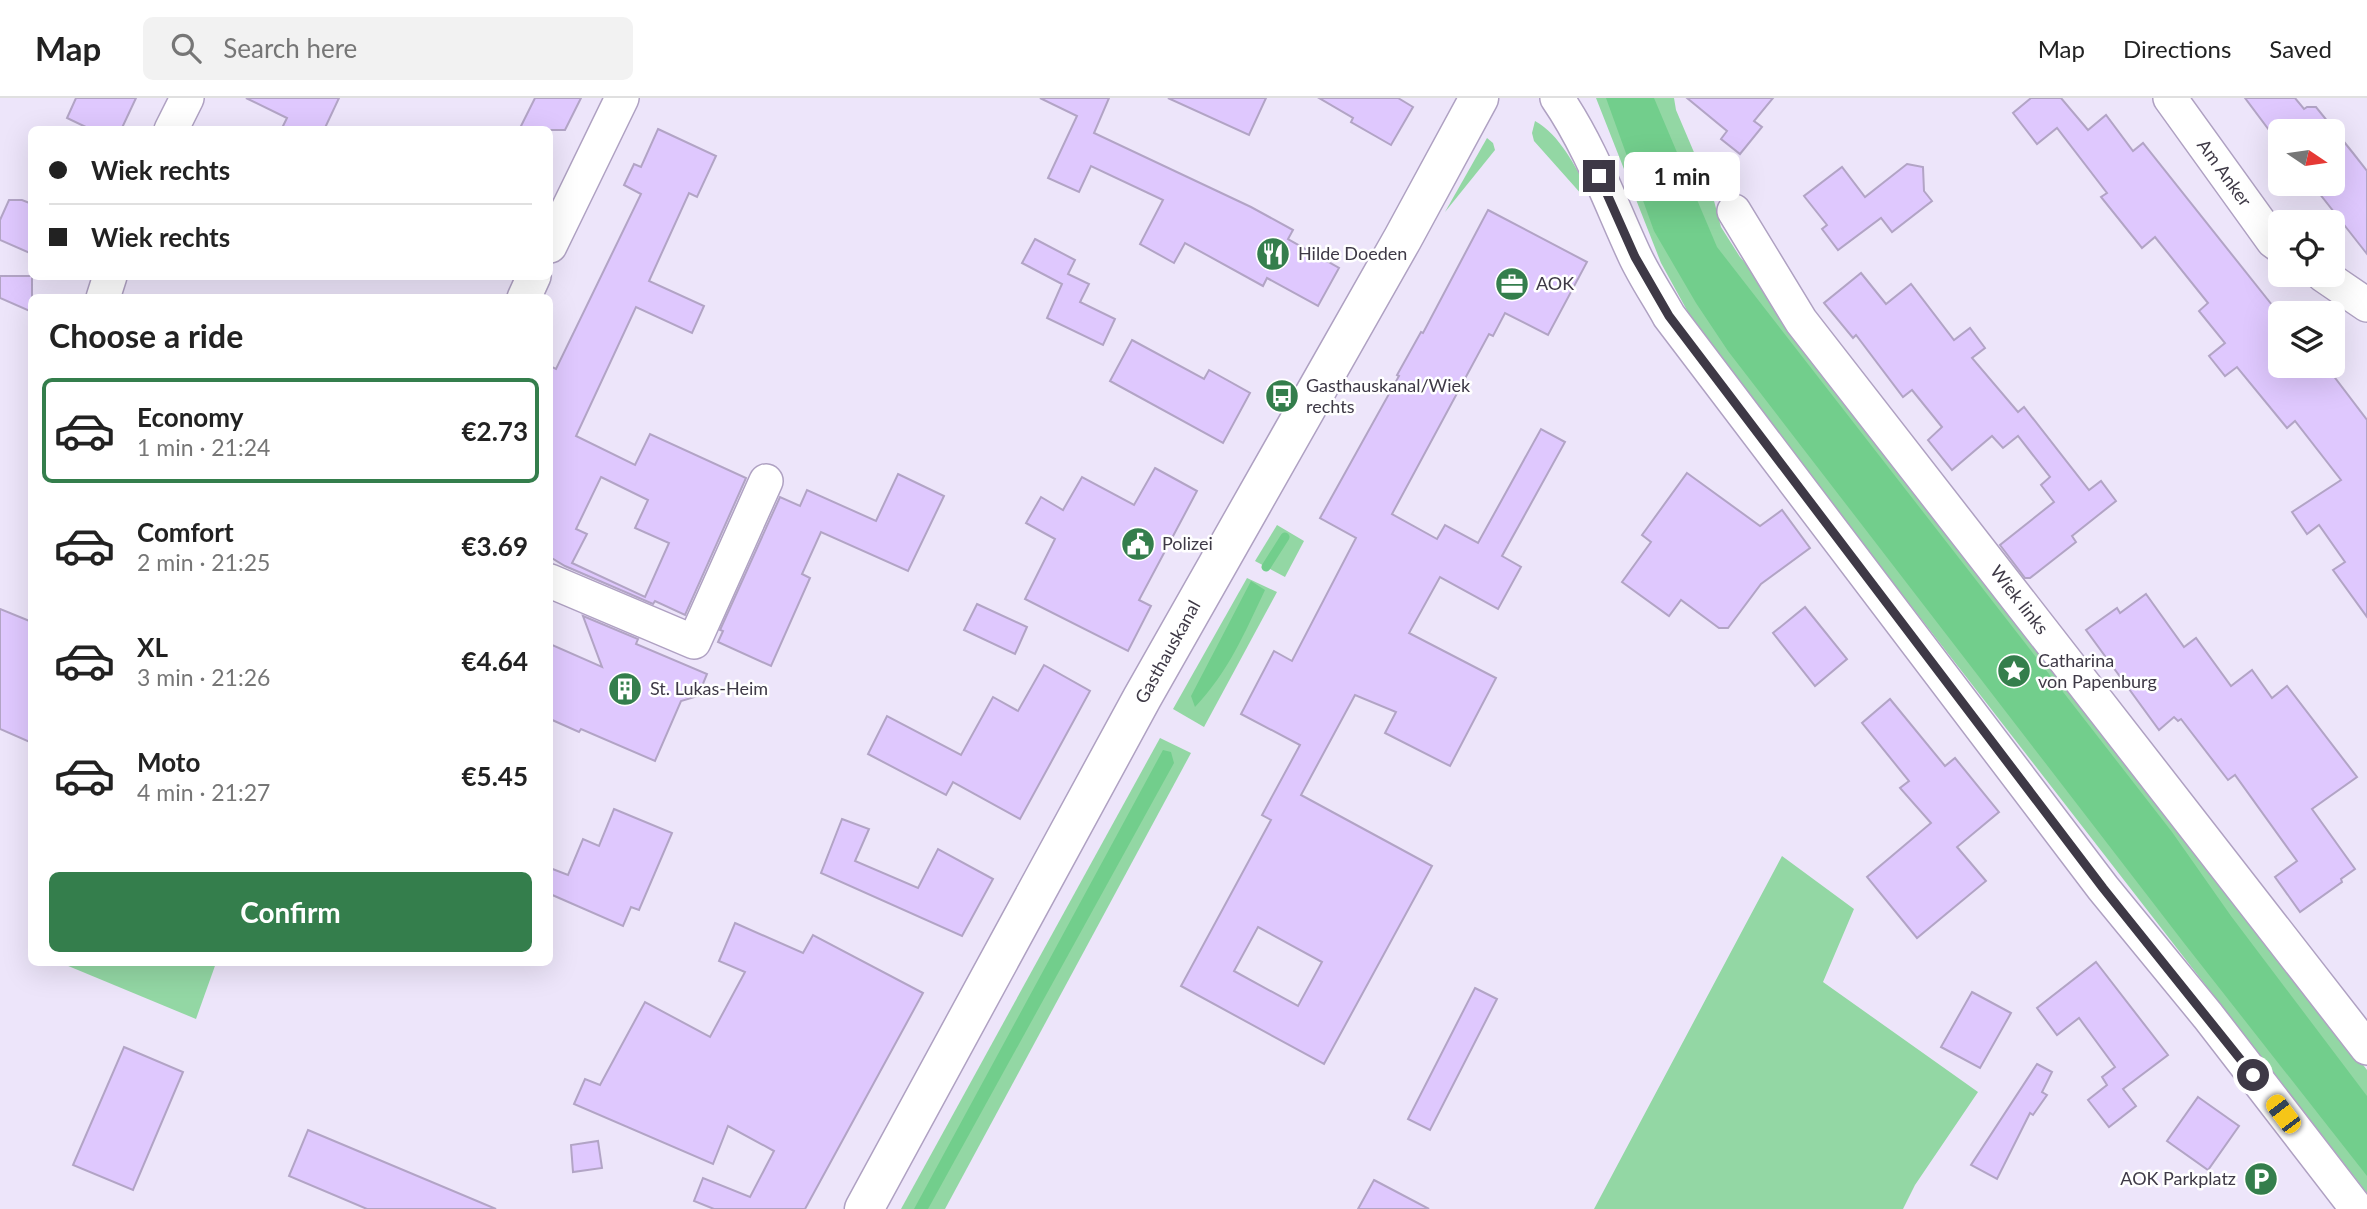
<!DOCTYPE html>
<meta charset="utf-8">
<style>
body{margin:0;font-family:Lato,sans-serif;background:#f2f2f2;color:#222;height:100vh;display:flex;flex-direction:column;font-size:26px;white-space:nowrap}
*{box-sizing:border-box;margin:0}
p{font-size:23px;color:#767676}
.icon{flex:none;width:38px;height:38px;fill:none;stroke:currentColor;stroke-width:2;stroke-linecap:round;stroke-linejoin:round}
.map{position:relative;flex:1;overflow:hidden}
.side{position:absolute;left:28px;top:196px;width:525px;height:672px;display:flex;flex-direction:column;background:#fff;border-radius:10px;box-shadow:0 7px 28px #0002}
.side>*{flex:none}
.hud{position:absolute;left:28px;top:28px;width:525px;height:154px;border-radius:10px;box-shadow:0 7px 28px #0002;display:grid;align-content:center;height:154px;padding:0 21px;background:#fff}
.needle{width:46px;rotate:103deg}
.tools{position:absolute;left:2268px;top:21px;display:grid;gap:14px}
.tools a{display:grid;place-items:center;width:77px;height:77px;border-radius:10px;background:#fff;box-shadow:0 7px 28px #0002;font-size:35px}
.end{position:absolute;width:32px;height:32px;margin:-16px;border:9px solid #3e3946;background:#fff;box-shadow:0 0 0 4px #fff}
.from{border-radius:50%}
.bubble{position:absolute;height:49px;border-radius:10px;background:#fff;box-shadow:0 7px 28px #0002;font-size:23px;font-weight:700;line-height:49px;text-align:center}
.car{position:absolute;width:21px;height:42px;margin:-21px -10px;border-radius:9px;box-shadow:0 0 5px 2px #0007;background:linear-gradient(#f5c518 24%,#345 0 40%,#f5c518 0 76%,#345 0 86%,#f5c518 0)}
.hud b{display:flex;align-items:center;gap:24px;height:66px;font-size:26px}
.hud b+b{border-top:2px solid #e0e0e0}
.hud i{width:18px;height:18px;background:#222}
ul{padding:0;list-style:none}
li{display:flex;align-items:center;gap:21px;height:105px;margin:0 14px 10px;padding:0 7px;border:4px solid transparent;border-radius:10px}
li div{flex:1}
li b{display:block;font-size:26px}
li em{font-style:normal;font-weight:700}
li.selected{border-color:#347e4c}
li>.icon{width:63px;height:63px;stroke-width:1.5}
h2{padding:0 21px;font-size:32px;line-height:84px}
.primary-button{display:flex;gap:14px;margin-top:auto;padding:14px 21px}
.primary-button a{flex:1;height:80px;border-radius:10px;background:#347e4c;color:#fff;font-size:28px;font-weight:700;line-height:80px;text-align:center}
header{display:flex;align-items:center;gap:42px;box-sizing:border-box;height:98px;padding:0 35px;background:#fff;border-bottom:2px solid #e0e0e0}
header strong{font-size:33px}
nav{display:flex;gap:38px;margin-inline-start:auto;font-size:24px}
.search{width:490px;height:63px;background:#f2f2f2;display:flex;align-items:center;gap:18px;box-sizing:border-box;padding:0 24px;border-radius:10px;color:#767676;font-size:26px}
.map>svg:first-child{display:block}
.green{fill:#93d7a4}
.water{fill:#72ce8c}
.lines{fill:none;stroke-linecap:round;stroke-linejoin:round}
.stream{stroke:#72ce8c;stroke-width:9}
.building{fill:#dfc8fe;stroke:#b2a4c5;stroke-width:2;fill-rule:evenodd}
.street-casing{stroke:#afa1c2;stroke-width:36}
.secondary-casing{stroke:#afa1c2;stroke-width:41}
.street{stroke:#fff;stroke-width:33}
.secondary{stroke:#fff;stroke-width:38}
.route{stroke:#3e3946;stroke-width:9}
.labels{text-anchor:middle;stroke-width:5;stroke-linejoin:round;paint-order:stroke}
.street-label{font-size:18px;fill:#3e3946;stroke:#fff}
.poi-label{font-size:18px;fill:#3e3946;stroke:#fff;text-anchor:start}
</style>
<header>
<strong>Map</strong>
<div class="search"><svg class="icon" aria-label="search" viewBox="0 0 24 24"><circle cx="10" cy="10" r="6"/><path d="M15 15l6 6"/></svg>Search here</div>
<nav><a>Map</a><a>Directions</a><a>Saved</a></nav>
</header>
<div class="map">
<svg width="2367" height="1111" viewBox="0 0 2367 1111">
<rect width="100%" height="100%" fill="#ede5fa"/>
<g class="green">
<polygon points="1596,0 1674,0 1676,12 1713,99 1721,129 1740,159 1771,194 2112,636 2367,972 2367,1095 1734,280 1689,216 1661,165"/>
<path d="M1535,23C1560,37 1575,68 1588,92L1586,97L1583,98L1534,43L1532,35Z"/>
<polygon points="1487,40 1493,45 1495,52 1445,114"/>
<polygon points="1277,427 1304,443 1285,479 1255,463"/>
<polygon points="1247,480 1277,494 1204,629 1173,611"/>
<polygon points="1160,640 1191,655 945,1111 901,1111"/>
<polygon points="1782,758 1854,811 1823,884 1978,994 1915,1087 1903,1111 1594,1111"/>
<polygon points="61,865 216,865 196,921"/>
</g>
<g class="water">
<polygon points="1606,0 1654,0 1717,149 2172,734 2231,818 2367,998 2367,1078 2184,845 1728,253 1696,205 1654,133"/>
<path d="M1251,483L1265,492C1244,536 1229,573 1195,609L1191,598Z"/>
<polygon points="1163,652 1171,654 1174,665 928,1111 914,1111"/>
</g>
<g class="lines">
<polyline class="stream" points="1266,469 1285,439"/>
</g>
<g class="building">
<polygon points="76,0 136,0 121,32 92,32 67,20"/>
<polygon points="246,0 339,0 324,32 281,32 287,20"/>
<polygon points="535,0 581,0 565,32 519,32"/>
<polygon points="1040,0 1109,0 1094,35 1251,109 1293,132 1288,141 1339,170 1318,208 1267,180 1263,188 1185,145 1174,165 1140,146 1163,102 1091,68 1079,94 1048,80 1077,18"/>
<polygon points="1168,0 1266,0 1249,37"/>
<polygon points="1319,0 1398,0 1413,9 1391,47 1351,24 1353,20"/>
<polygon points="1687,0 1773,0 1754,23 1762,29 1740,56 1721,41 1727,33"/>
<polygon points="2031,0 2061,0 2088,32 2106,17 2133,53 2143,45 2280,217 2280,268 2326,268 2367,322 2367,519 2333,472 2345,464 2319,427 2307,436 2292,414 2341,382 2295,323 2287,330 2237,269 2225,278 2209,258 2225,245 2199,213 2208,205 2155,139 2142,150 2101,99 2107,95 2057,30 2037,46 2013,15"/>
<polygon points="2245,0 2295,0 2304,11 2307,9 2316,9 2353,55 2367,73 2367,156 2312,86 2333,86 2333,33 2275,33 2272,29 2269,32"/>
<path d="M658,31L716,58L697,99L689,95L649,183L704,208L692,235L636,209L576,338L635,367L650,336L746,380L685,517L655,503L653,506L565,468L550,459V268L556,271L641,96L624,87L634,66L641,69ZM601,379L648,402L635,430L669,445L645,499L572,465L587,436L576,431Z"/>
<polygon points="1907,66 1923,69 1924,93 1932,103 1892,134 1881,120 1838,152 1822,131 1827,127 1804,98 1842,69 1865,99"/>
<polygon points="9,102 22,102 32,106 32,156 0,142 0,122"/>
<path d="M1488,112L1587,164L1548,237L1505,215L1493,238L1489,236L1392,416L1437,441L1445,427L1478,445L1541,331L1565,344L1502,458L1521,469L1498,511L1440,479L1409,535L1496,580L1450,668L1385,635L1396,614L1355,597L1301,697L1432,768L1324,966L1181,888L1271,722L1262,717L1300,647L1241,616L1274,553L1292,563L1356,440L1320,420L1399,278L1397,277L1421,234L1423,235ZM1258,829L1322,864L1298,908L1234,873Z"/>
<polygon points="1035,141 1075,162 1068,176 1089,186 1080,204 1115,221 1103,247 1047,220 1062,186 1022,165"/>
<polygon points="1861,175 1886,206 1911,186 1954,242 1970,230 1985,250 1972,260 2018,314 2024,309 2089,392 2101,383 2116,403 2072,438 2076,444 2030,480 2025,480 2000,447 2054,404 2041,387 2050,379 2018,338 2003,350 1992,338 1952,372 1928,342 1942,329 1912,292 1903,299 1856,237 1853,240 1824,205"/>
<polygon points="0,178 32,178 32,214 0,200"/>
<polygon points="1132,242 1204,281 1209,272 1250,295 1223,345 1110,283"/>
<polygon points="1155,370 1197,393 1139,502 1151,508 1128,553 1025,501 1055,441 1026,425 1041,399 1063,412 1082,379 1134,407"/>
<polygon points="1687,375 1760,428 1782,412 1810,450 1761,486 1728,530 1719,530 1681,502 1669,518 1622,484 1651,444 1642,437"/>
<polygon points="898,376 944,398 908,473 821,434 802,476 810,480 771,568 718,544 723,533 720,532 780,399 800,408 807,392 876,423"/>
<polygon points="2146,496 2184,549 2196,540 2231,588 2252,572 2272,600 2287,588 2357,679 2312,711 2355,771 2341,781 2342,784 2300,814 2275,779 2297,763 2235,677 2228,682 2181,621 2178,623 2174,619 2159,632 2086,532 2117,510 2120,515"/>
<polygon points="977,506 1027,529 1015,556 964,532"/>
<polygon points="1805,509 1847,561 1815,588 1773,535"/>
<polygon points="0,511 32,524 32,645 0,631"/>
<polygon points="583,518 638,541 636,546 707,576 698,598 681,603 655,663 581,631 579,634 550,621 550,546 602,569"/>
<polygon points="1044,567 1090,593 1020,721 953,684 946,697 868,656 887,618 961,657 993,599 1018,613"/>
<polygon points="1890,601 1945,668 1955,660 1999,714 1957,749 1986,783 1917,840 1867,779 1931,725 1900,690 1909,683 1862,625"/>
<polygon points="614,711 672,735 639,812 631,809 623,828 550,796 550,770 568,777 583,741 599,748"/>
<polygon points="842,721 869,731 855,763 918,790 938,751 993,781 962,838 821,775"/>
<polygon points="735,825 803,855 813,837 923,895 805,1111 714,1111 694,1103 703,1080 750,1099 774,1053 728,1028 713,1066 574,1006 585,981 600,987 645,904 710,939 745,874 719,863"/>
<polygon points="2096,864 2168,957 2123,991 2136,1008 2109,1029 2088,1002 2107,987 2102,979 2115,969 2079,920 2057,937 2037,910"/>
<polygon points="1475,890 1497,901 1430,1032 1408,1021"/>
<polygon points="1972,894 2011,915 1980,970 1941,949"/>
<polygon points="124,949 183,974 133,1092 73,1067"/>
<polygon points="2037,966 2052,974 2042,994 2047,997 2033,1017 2030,1015 1997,1081 1971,1067"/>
<polygon points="2198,999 2239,1028 2208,1072 2167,1043"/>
<polygon points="308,1032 496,1111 367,1111 289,1078"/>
<polygon points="598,1043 602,1070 573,1074 571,1047"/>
<polygon points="1374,1082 1429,1111 1358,1111"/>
</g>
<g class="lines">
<g class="street-casing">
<g id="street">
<path d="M1557,0C1590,48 1610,104 1634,156C1644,178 1658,198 1669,218L2103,790L2208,918L2357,1111"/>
<polyline points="2170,0 2273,143 2280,148"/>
<polyline points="171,32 187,0"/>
<polyline points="1734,113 1801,223 2367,950"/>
<polyline points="550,148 622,0"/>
<polyline points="2323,177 2367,207"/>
<polyline points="103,200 110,178"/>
<polyline points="524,200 534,178"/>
<polyline points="550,483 694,544 766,383"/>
</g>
</g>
<g class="secondary-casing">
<polyline id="secondary" points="864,1111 1142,600 1403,140 1479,0"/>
</g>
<use href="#street" class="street"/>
<use href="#secondary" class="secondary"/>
</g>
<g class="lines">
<polyline class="route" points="1599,78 1635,159 1669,218 2103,790 2253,977"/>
</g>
<defs>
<g id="restaurant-disc" transform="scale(1.75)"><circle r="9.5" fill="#347e4c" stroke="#fff"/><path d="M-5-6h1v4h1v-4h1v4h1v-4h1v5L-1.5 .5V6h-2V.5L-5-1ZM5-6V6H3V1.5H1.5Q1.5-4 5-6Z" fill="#fff"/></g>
<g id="office-disc" transform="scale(1.75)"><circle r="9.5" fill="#347e4c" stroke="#fff"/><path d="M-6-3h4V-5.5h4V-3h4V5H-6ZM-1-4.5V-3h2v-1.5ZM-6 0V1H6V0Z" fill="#fff"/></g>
<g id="bus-disc" transform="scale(1.75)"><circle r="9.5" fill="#347e4c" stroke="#fff"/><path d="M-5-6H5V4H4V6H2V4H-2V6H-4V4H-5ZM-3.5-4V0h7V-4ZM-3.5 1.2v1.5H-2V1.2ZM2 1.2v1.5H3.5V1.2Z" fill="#fff"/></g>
<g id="civic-disc" transform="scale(1.75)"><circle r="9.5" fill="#347e4c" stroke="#fff"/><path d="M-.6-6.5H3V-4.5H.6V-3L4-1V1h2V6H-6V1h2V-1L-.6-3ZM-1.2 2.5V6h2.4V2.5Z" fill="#fff"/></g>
<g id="sight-disc" transform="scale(1.75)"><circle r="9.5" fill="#347e4c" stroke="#fff"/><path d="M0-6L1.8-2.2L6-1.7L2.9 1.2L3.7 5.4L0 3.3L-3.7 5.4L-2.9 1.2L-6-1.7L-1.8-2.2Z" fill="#fff"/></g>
<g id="building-disc" transform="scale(1.75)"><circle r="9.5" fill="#347e4c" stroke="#fff"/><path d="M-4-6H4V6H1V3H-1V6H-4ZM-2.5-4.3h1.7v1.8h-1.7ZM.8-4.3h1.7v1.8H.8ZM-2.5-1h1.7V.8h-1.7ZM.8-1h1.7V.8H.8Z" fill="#fff"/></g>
<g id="parking-disc" transform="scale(1.75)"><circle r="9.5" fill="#347e4c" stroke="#fff"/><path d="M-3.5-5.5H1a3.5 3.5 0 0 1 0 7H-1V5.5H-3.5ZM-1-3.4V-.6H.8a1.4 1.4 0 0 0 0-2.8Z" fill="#fff"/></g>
</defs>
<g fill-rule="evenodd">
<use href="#restaurant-disc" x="1273" y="156"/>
<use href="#office-disc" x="1512" y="186"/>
<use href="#bus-disc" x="1282" y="298"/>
<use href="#civic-disc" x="1138" y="446"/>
<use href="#sight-disc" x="2014" y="573"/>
<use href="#building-disc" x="625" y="591"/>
<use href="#parking-disc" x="2261" y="1081"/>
</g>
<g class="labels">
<g class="street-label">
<text transform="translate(2224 75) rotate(54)" y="6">Am Anker</text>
<text transform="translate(2019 502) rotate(52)" y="6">Wiek links</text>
<text transform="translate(1168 554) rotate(-61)" y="6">Gasthauskanal</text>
</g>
<g class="poi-label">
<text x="1298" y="162">Hilde Doeden</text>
<text x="1536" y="192">AOK</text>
<text x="1306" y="294">Gasthauskanal/Wiek<tspan x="1306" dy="21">rechts</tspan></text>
<text x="1162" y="452">Polizei</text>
<text x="2038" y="569">Catharina<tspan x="2038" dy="21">von Papenburg</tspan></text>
<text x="650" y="597">St. Lukas-Heim</text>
<text x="2236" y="1087" text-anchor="end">AOK Parkplatz</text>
</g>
</g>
</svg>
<div class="tools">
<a><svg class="needle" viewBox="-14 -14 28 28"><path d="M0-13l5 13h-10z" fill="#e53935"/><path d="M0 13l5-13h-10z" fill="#767676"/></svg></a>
<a><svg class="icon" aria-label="locate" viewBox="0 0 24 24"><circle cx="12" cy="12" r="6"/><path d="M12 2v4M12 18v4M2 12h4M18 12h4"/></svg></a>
<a><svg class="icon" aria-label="layers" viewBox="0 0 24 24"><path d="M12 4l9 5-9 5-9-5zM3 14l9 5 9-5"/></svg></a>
</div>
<i class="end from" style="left:2253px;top:977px"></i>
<i class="end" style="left:1599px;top:78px"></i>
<div class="bubble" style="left:1624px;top:54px;width:116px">1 min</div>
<i class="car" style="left:2283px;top:1016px;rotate:323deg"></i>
<div class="hud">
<b><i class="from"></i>Wiek rechts</b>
<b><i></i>Wiek rechts</b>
</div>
<section class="side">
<h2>Choose a ride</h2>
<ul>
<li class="selected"><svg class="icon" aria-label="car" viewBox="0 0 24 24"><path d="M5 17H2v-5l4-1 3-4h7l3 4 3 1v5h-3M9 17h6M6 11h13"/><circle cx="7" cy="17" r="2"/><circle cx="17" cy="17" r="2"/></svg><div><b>Economy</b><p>1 min · 21:24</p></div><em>€2.73</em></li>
<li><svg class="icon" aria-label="car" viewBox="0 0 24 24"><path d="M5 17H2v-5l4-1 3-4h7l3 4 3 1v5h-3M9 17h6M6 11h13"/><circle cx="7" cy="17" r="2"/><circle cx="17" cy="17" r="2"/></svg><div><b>Comfort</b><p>2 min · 21:25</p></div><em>€3.69</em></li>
<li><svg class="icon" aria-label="car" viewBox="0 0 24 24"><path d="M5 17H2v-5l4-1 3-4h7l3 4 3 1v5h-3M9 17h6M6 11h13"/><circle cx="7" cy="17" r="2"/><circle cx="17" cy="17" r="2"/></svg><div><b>XL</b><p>3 min · 21:26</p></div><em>€4.64</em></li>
<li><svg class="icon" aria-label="car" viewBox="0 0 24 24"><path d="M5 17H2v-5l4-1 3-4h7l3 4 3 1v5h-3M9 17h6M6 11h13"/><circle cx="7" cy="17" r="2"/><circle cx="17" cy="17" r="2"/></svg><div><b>Moto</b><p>4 min · 21:27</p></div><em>€5.45</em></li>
</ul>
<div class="primary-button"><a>Confirm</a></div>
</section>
</div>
